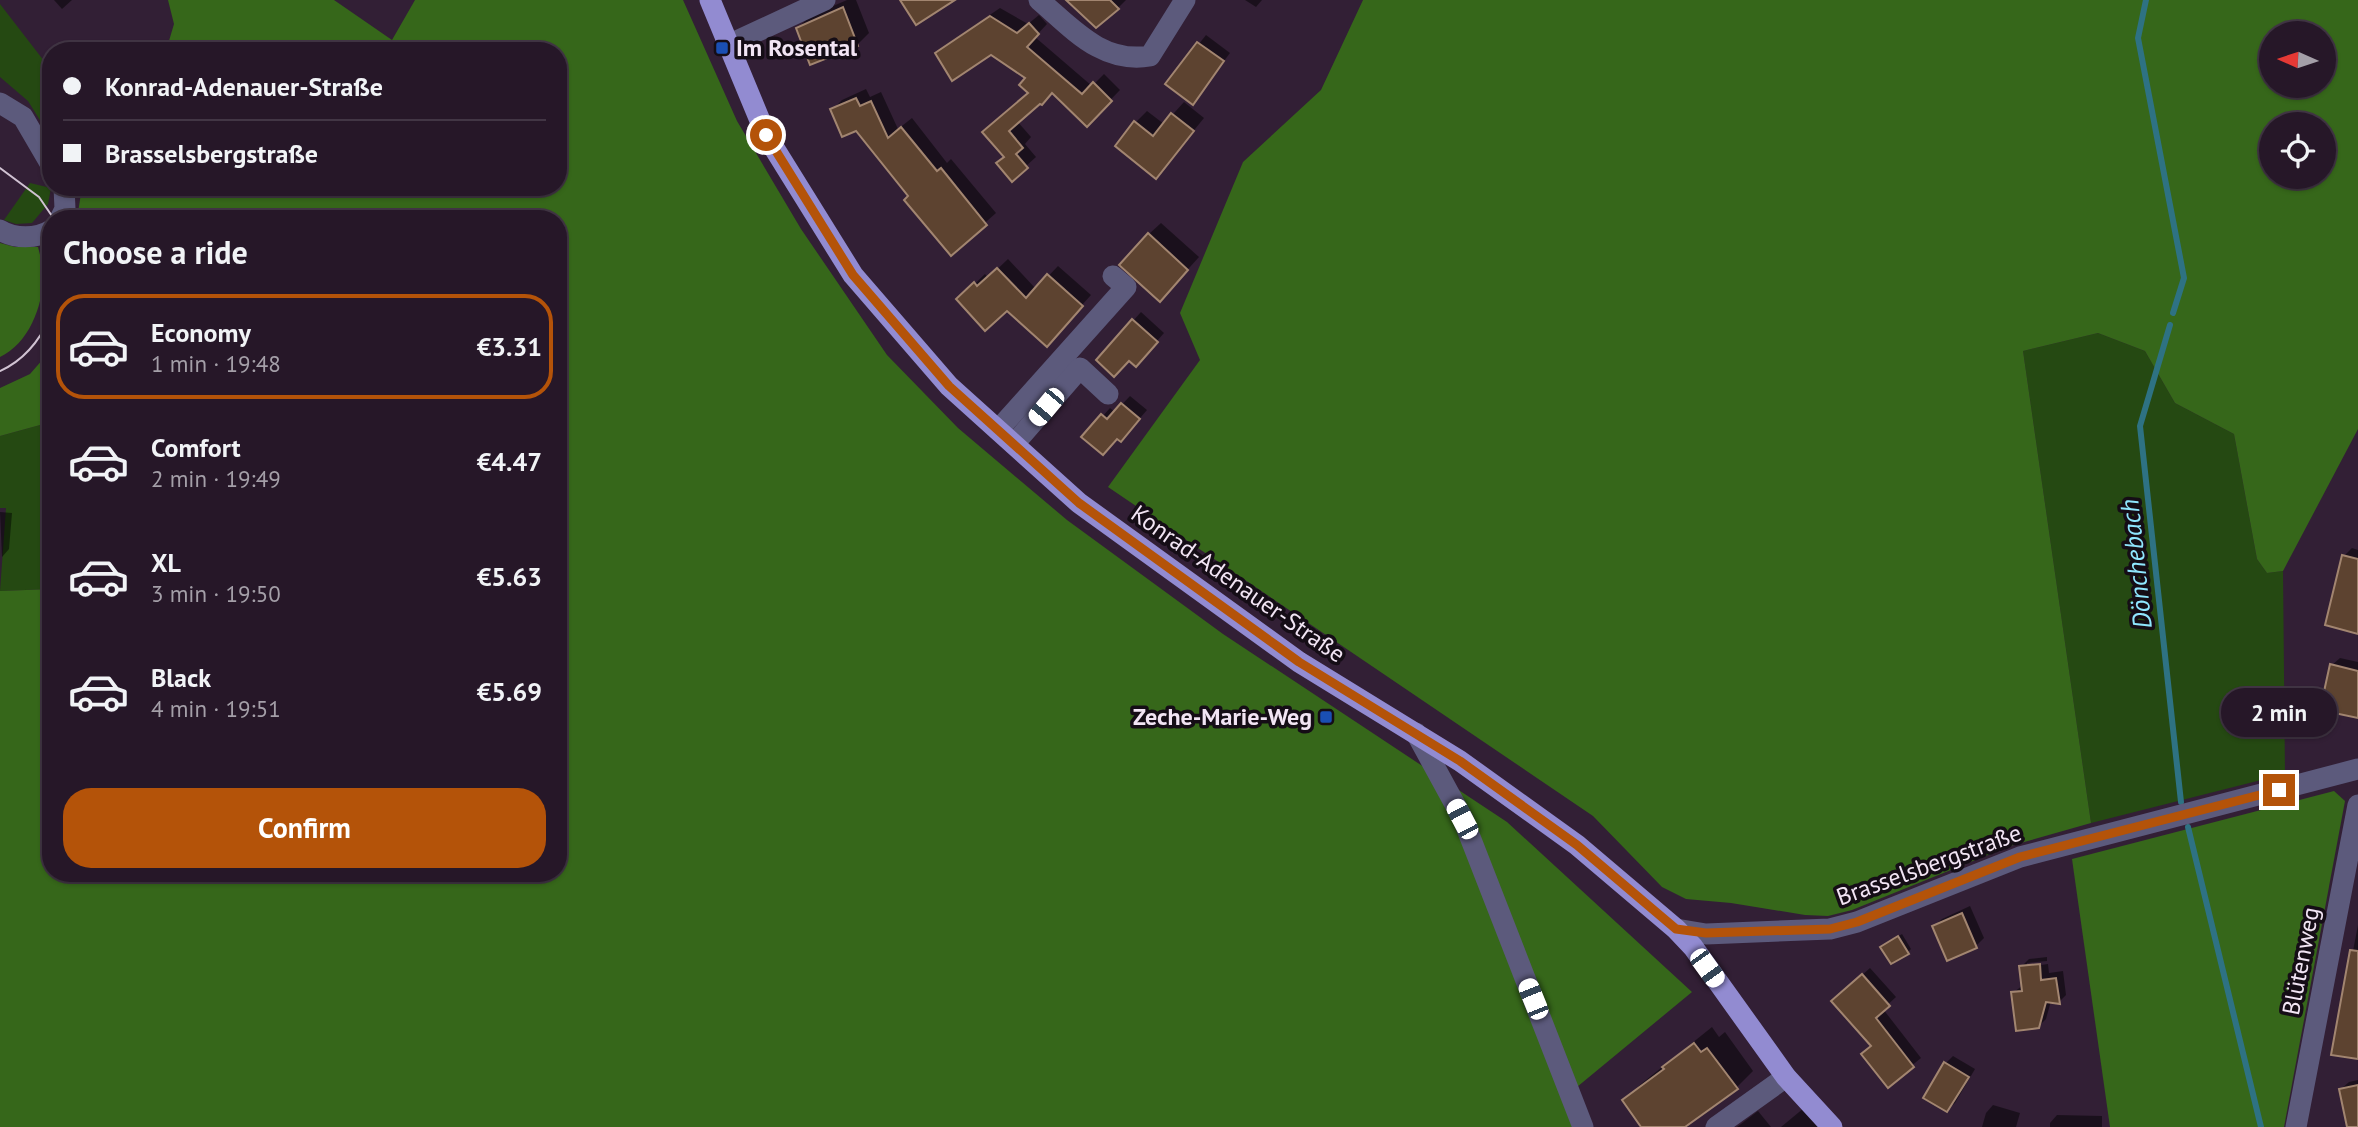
<!DOCTYPE html>
<meta charset="utf-8">
<style>
body{margin:0;font-family:"PT Sans",sans-serif;background:#2e2030;color:#f1f3f6;height:100vh;display:flex;flex-direction:column;font-size:26px;white-space:nowrap}
*{box-sizing:border-box;margin:0}
p{font-size:23px;color:#a49fa8}
.icon{flex:none;width:38px;height:38px;fill:none;stroke:currentColor;stroke-width:2;stroke-linecap:round;stroke-linejoin:round}
.map{position:relative;flex:1;overflow:hidden}
.drawer{position:absolute;left:42px;top:210px;width:525px;height:672px;display:flex;flex-direction:column;background:#261728;border-radius:28px;box-shadow:0 2px 5px #0004,0 0 0 2px #423645}
.drawer>*{flex:none}
.top-card{position:absolute;left:42px;top:42px;width:525px;height:154px;border-radius:28px;box-shadow:0 2px 5px #0004,0 0 0 2px #423645;display:grid;align-content:center;height:154px;padding:0 21px;background:#261728}
.needle{width:46px;rotate:273deg}
.controls{position:absolute;left:2259px;top:21px;display:grid;gap:14px}
.controls a{display:grid;place-items:center;width:77px;height:77px;border-radius:50%;background:#261728;box-shadow:0 2px 5px #0004,0 0 0 2px #423645;font-size:35px}
.end{position:absolute;width:32px;height:32px;margin:-16px;border:9px solid #b45309;background:#fff;box-shadow:0 0 0 4px #fff}
.from{border-radius:50%}
.bubble{position:absolute;height:49px;border-radius:24px;background:#261728;box-shadow:0 2px 5px #0004,0 0 0 2px #423645;font-size:23px;font-weight:700;line-height:49px;text-align:center}
.car{position:absolute;width:21px;height:42px;margin:-21px -10px;border-radius:9px;box-shadow:0 0 5px 2px #0007;background:linear-gradient(#fff 24%,#345 0 40%,#fff 0 76%,#345 0 86%,#fff 0)}
.top-card b{display:flex;align-items:center;gap:24px;height:66px;font-size:26px}
.top-card b+b{border-top:2px solid #423645}
.top-card i{width:18px;height:18px;background:#f1f3f6}
ul{padding:0;list-style:none}
li{display:flex;align-items:center;gap:21px;height:105px;margin:0 14px 10px;padding:0 7px;border:4px solid transparent;border-radius:28px}
li div{flex:1}
li b{display:block;font-size:26px}
li em{font-style:normal;font-weight:700}
li.on{border-color:#b45309}
li>.icon{width:63px;height:63px;stroke-width:1.5}
h2{padding:0 21px;font-size:32px;line-height:84px}
.button{display:flex;gap:14px;margin-top:auto;padding:14px 21px}
.button a{flex:1;height:80px;border-radius:28px;background:#b45309;color:#fff;font-size:28px;font-weight:700;line-height:80px;text-align:center}
.map>svg:first-child{display:block}
.green{fill:#254912}
.forest{fill:#36671a;fill-rule:evenodd}
.shadow{fill:#0007}
.lines{fill:none;stroke-linecap:round;stroke-linejoin:round}
.stream{stroke:#2e7283;stroke-width:6}
.building{fill:#5d4330;stroke:#a28570;stroke-width:2}
.minor{stroke:#5c5a7c;stroke-width:21}
.major{stroke:#928bd1;stroke-width:21}
.tram{stroke:#d0c2d2;stroke-width:2}
.route{stroke:#b45309;stroke-width:9}
.transit-dot{fill:#1a4fb4;stroke:#150d16;stroke-width:2.5}
.labels{text-anchor:middle;stroke-width:7;stroke-linejoin:round;paint-order:stroke}
.poi-label{font-size:24px;font-weight:bold;fill:#f2e5f4;stroke:#150d16;text-anchor:start}
.street-label{font-size:24px;fill:#f2e5f4;stroke:#150d16}
.water-label{font-size:26px;font-style:italic;fill:#8fe7fe;stroke:#150d16}
</style>
<div class="map">
<svg width="2358" height="1127" viewBox="0 0 2358 1127">
<rect width="100%" height="100%" fill="#321f35"/>
<g class="green">
<polygon points="0,4 51,70 51,138 28,101 0,77"/>
<polygon points="30,183 51,188 48,204 32,223 16,224 4,220"/>
<polygon points="2098,333 2145,351 2175,403 2234,434 2257,559 2267,573 2283,571 2285,774 2091,823 2023,351"/>
<polygon points="51,422 51,589 0,591 6,508 0,508 0,436"/>
</g>
<g class="forest">
<polygon points="168,0 334,0 392,40 415,0 683,0 737,121 801,229 887,355 958,428 1067,520 1223,634 1507,822 1692,992 1577,1087 1593,1127 0,1127 0,591 51,589 51,873 558,873 558,219 77,219 82,187 558,187 558,51 166,51 174,24"/>
<path d="M1363,0H2358V429L2283,571L2267,573L2257,559L2234,434L2175,403L2145,351L2098,333L2023,351L2091,823L2010,846L1852,910L1828,916L1805,915L1731,903L1686,899L1662,887L1593,816L1108,487L1200,360L1180,313L1243,162L1321,90ZM2324,33V86H2272V33ZM2272,124H2324V177H2272Z"/>
<path d="M0,243L15,247H38C40,255 43,265 43,274C44,304 29,344 0,357Z"/>
<polygon points="51,350 51,422 0,436 0,388 30,374"/>
<polygon points="2334,791 2345,801 2284,1127 2110,1127 2072,859"/>
</g>
<g class="shadow">
<polygon points="54,0 72,0 62,9"/>
<polygon points="847,0 856,0 869,33 857,45 798,28 810,16"/>
<polygon points="1069,0 1126,0 1118,8"/>
<polygon points="1245,0 1262,0 1256,7"/>
<polygon points="1000,8 1028,24 1039,15 1047,24 1035,37 1092,86 1104,74 1120,90 1087,124 1053,91 1017,121 1031,137 1025,144 1036,157 1012,179 1005,157 985,132 1030,92 1027,77 991,53 937,53 947,44"/>
<polygon points="1206,35 1230,53 1193,102 1167,84"/>
<polygon points="95,43 100,51 84,51"/>
<polygon points="866,89 870,97 881,92 898,129 912,118 947,163 951,159 996,213 951,253 910,196 857,129 832,110 842,100"/>
<polygon points="1184,102 1204,118 1156,177 1136,122 1147,111 1164,124"/>
<polygon points="1161,223 1199,257 1171,288 1149,234"/>
<polygon points="1008,259 1036,289 1058,266 1091,295 1056,334 1007,309 958,300 985,274 988,278"/>
<polygon points="1141,312 1164,333 1143,357 1098,360"/>
<polygon points="1130,396 1147,410 1128,432 1117,437 1084,437 1110,408 1115,412"/>
<polygon points="0,512 12,513 9,549 2,557"/>
<polygon points="2352,548 2358,550 2358,632 2344,556"/>
<polygon points="2340,658 2358,662 2358,714 2332,665"/>
<polygon points="1970,906 1984,938 1976,946 1948,958 1934,926 1942,919"/>
<polygon points="2358,925 2358,1058 2333,1054"/>
<polygon points="1902,934 1911,949 1908,952 1886,944"/>
<polygon points="2047,957 2047,961 2027,963 2027,967 2048,964 2049,973 2063,971 2066,995 2059,1002 2051,1001 2046,1019 2038,1027 2013,993 2023,985 2021,967 2029,959"/>
<polygon points="1870,968 1896,997 1883,1009 1921,1058 1888,1085 1873,1045 1841,994"/>
<polygon points="1712,1027 1719,1037 1725,1032 1753,1071 1736,1088 1682,1127 1643,1127 1624,1101 1641,1084"/>
<polygon points="1953,1056 1975,1069 1955,1103 1947,1110 1946,1063"/>
<polygon points="2358,1080 2358,1123 2341,1089 2349,1082"/>
<polygon points="1810,1103 1830,1127 1781,1127"/>
<polygon points="1993,1105 2020,1113 2016,1127 1982,1127 1986,1113"/>
<polygon points="1758,1111 1771,1127 1737,1127"/>
<polygon points="2057,1115 2102,1116 2102,1127 2050,1127 2050,1123"/>
</g>
<g class="lines">
<g class="stream">
<polyline points="2146,0 2138,38 2184,278 2173,313"/>
<polyline points="2170,325 2140,426 2181,802"/>
<polyline points="2188,827 2261,1127"/>
</g>
</g>
<g class="building">
<polygon points="900,0 955,0 916,25"/>
<polygon points="1066,0 1110,0 1119,9 1096,28"/>
<polygon points="843,7 858,46 810,65 796,28"/>
<polygon points="990,16 1017,33 1029,23 1039,34 1027,47 1082,94 1093,82 1112,101 1087,127 1052,93 1042,105 1040,104 1009,131 1023,148 1016,154 1028,168 1012,182 996,163 1004,157 982,132 1028,93 1019,85 1025,78 991,55 952,81 935,53"/>
<polygon points="1197,42 1224,61 1193,105 1165,84"/>
<polygon points="856,98 860,106 871,101 888,138 901,127 937,171 941,168 987,225 951,256 904,200 908,196 856,131 842,137 830,109"/>
<polygon points="1171,113 1194,131 1156,179 1115,146 1134,121 1153,136"/>
<polygon points="1148,233 1188,270 1160,302 1119,265"/>
<polygon points="997,268 1026,298 1047,274 1083,306 1047,347 1007,311 985,331 956,299 974,282 977,286"/>
<polygon points="1132,319 1158,342 1136,367 1129,361 1114,377 1096,360"/>
<polygon points="1121,403 1140,419 1121,442 1117,439 1103,455 1081,437 1101,414 1107,419"/>
<polygon points="2342,555 2358,559 2358,634 2325,625"/>
<polygon points="2330,664 2358,671 2358,718 2320,710"/>
<polygon points="1962,913 1977,948 1947,961 1932,926"/>
<polygon points="1898,936 1909,954 1891,964 1880,947"/>
<polygon points="2350,950 2358,951 2358,1059 2331,1055"/>
<polygon points="2040,964 2041,980 2056,978 2060,1004 2046,1002 2039,1028 2016,1031 2011,992 2022,991 2019,966"/>
<polygon points="1862,974 1890,1006 1876,1018 1914,1067 1888,1088 1861,1054 1871,1046 1831,1001"/>
<polygon points="1694,1043 1701,1052 1707,1048 1738,1089 1685,1127 1641,1127 1622,1100 1664,1069 1662,1067"/>
<polygon points="1944,1062 1969,1077 1947,1112 1923,1098"/>
<polygon points="2358,1085 2358,1127 2347,1127 2339,1089"/>
</g>
<g class="lines">
<g class="minor">
<path d="M1039,0C1073,29 1102,64 1150,56L1185,0"/>
<polyline points="728,45 825,0"/>
<polyline points="0,103 23,117 51,165"/>
<polyline points="60,219 65,209 64,187"/>
<path d="M0,230C14,239 37,239 51,230"/>
<polyline points="998,430 1126,287 1113,276"/>
<polyline points="1014,444 1080,368 1108,394"/>
<polyline points="1416,733 1463,819 1583,1127"/>
<polyline points="1676,929 1706,934 1830,929 1857,922 2020,857 2358,769"/>
<polyline points="1716,1127 1786,1077"/>
<polyline points="2296,1127 2358,805"/>
</g>
<polyline class="major" points="710,0 766,135 853,275 949,386 1079,503 1299,662 1460,761 1577,845 1676,929 1693,947 1786,1077 1832,1127"/>
<g class="tram">
<polyline points="0,168 39,197 54,219"/>
<path d="M0,371C25,360 40,340 51,316"/>
</g>
</g>
<g class="lines">
<polyline class="route" points="766,135 853,275 949,386 1079,503 1277,646 1299,662 1460,761 1577,845 1676,929 1706,933 1830,929 1857,922 2020,857 2279,790"/>
</g>
<g class="transit-dot">
<rect x="715" y="41" width="14" height="14" rx="3.5"/>
<rect x="1319" y="710" width="14" height="14" rx="3.5"/>
</g>
<g class="labels">
<g class="poi-label">
<text x="736" y="56">Im Rosental</text>
<text x="1312" y="725" text-anchor="end">Zeche-Marie-Weg</text>
</g>
<g class="street-label">
<text transform="translate(1238 584) rotate(35)" y="8">Konrad-Adenauer-Straße</text>
<text transform="translate(1929 865) rotate(-20)" y="8">Brasselsbergstraße</text>
<text transform="translate(2301 961) rotate(-79)" y="8">Blütenweg</text>
</g>
<g class="water-label">
<text transform="translate(2136 564) rotate(-96)" y="9">Dönchebach</text>
</g>
</g>
</svg>
<div class="controls">
<a><svg class="needle" viewBox="-14 -14 28 28"><path d="M0-13l5 13h-10z" fill="#e53935"/><path d="M0 13l5-13h-10z" fill="#a49fa8"/></svg></a>
<a><svg class="icon" aria-label="locate" viewBox="0 0 24 24"><circle cx="12" cy="12" r="6"/><path d="M12 2v4M12 18v4M2 12h4M18 12h4"/></svg></a>
</div>
<i class="end from" style="left:766px;top:135px"></i>
<i class="end" style="left:2279px;top:790px"></i>
<div class="bubble" style="left:2221px;top:688px;width:116px">2 min</div>
<i class="car" style="left:1046px;top:407px;rotate:220deg"></i>
<i class="car" style="left:1462px;top:819px;rotate:332deg"></i>
<i class="car" style="left:1707px;top:968px;rotate:144deg"></i>
<i class="car" style="left:1533px;top:999px;rotate:338deg"></i>
<div class="top-card">
<b><i class="from"></i>Konrad-Adenauer-Straße</b>
<b><i></i>Brasselsbergstraße</b>
</div>
<section class="drawer">
<h2>Choose a ride</h2>
<ul>
<li class="on"><svg class="icon" aria-label="car" viewBox="0 0 24 24"><path d="M5 17H2v-5l4-1 3-4h7l3 4 3 1v5h-3M9 17h6M6 11h13"/><circle cx="7" cy="17" r="2"/><circle cx="17" cy="17" r="2"/></svg><div><b>Economy</b><p>1 min · 19:48</p></div><em>€3.31</em></li>
<li><svg class="icon" aria-label="car" viewBox="0 0 24 24"><path d="M5 17H2v-5l4-1 3-4h7l3 4 3 1v5h-3M9 17h6M6 11h13"/><circle cx="7" cy="17" r="2"/><circle cx="17" cy="17" r="2"/></svg><div><b>Comfort</b><p>2 min · 19:49</p></div><em>€4.47</em></li>
<li><svg class="icon" aria-label="car" viewBox="0 0 24 24"><path d="M5 17H2v-5l4-1 3-4h7l3 4 3 1v5h-3M9 17h6M6 11h13"/><circle cx="7" cy="17" r="2"/><circle cx="17" cy="17" r="2"/></svg><div><b>XL</b><p>3 min · 19:50</p></div><em>€5.63</em></li>
<li><svg class="icon" aria-label="car" viewBox="0 0 24 24"><path d="M5 17H2v-5l4-1 3-4h7l3 4 3 1v5h-3M9 17h6M6 11h13"/><circle cx="7" cy="17" r="2"/><circle cx="17" cy="17" r="2"/></svg><div><b>Black</b><p>4 min · 19:51</p></div><em>€5.69</em></li>
</ul>
<div class="button"><a>Confirm</a></div>
</section>
</div>
